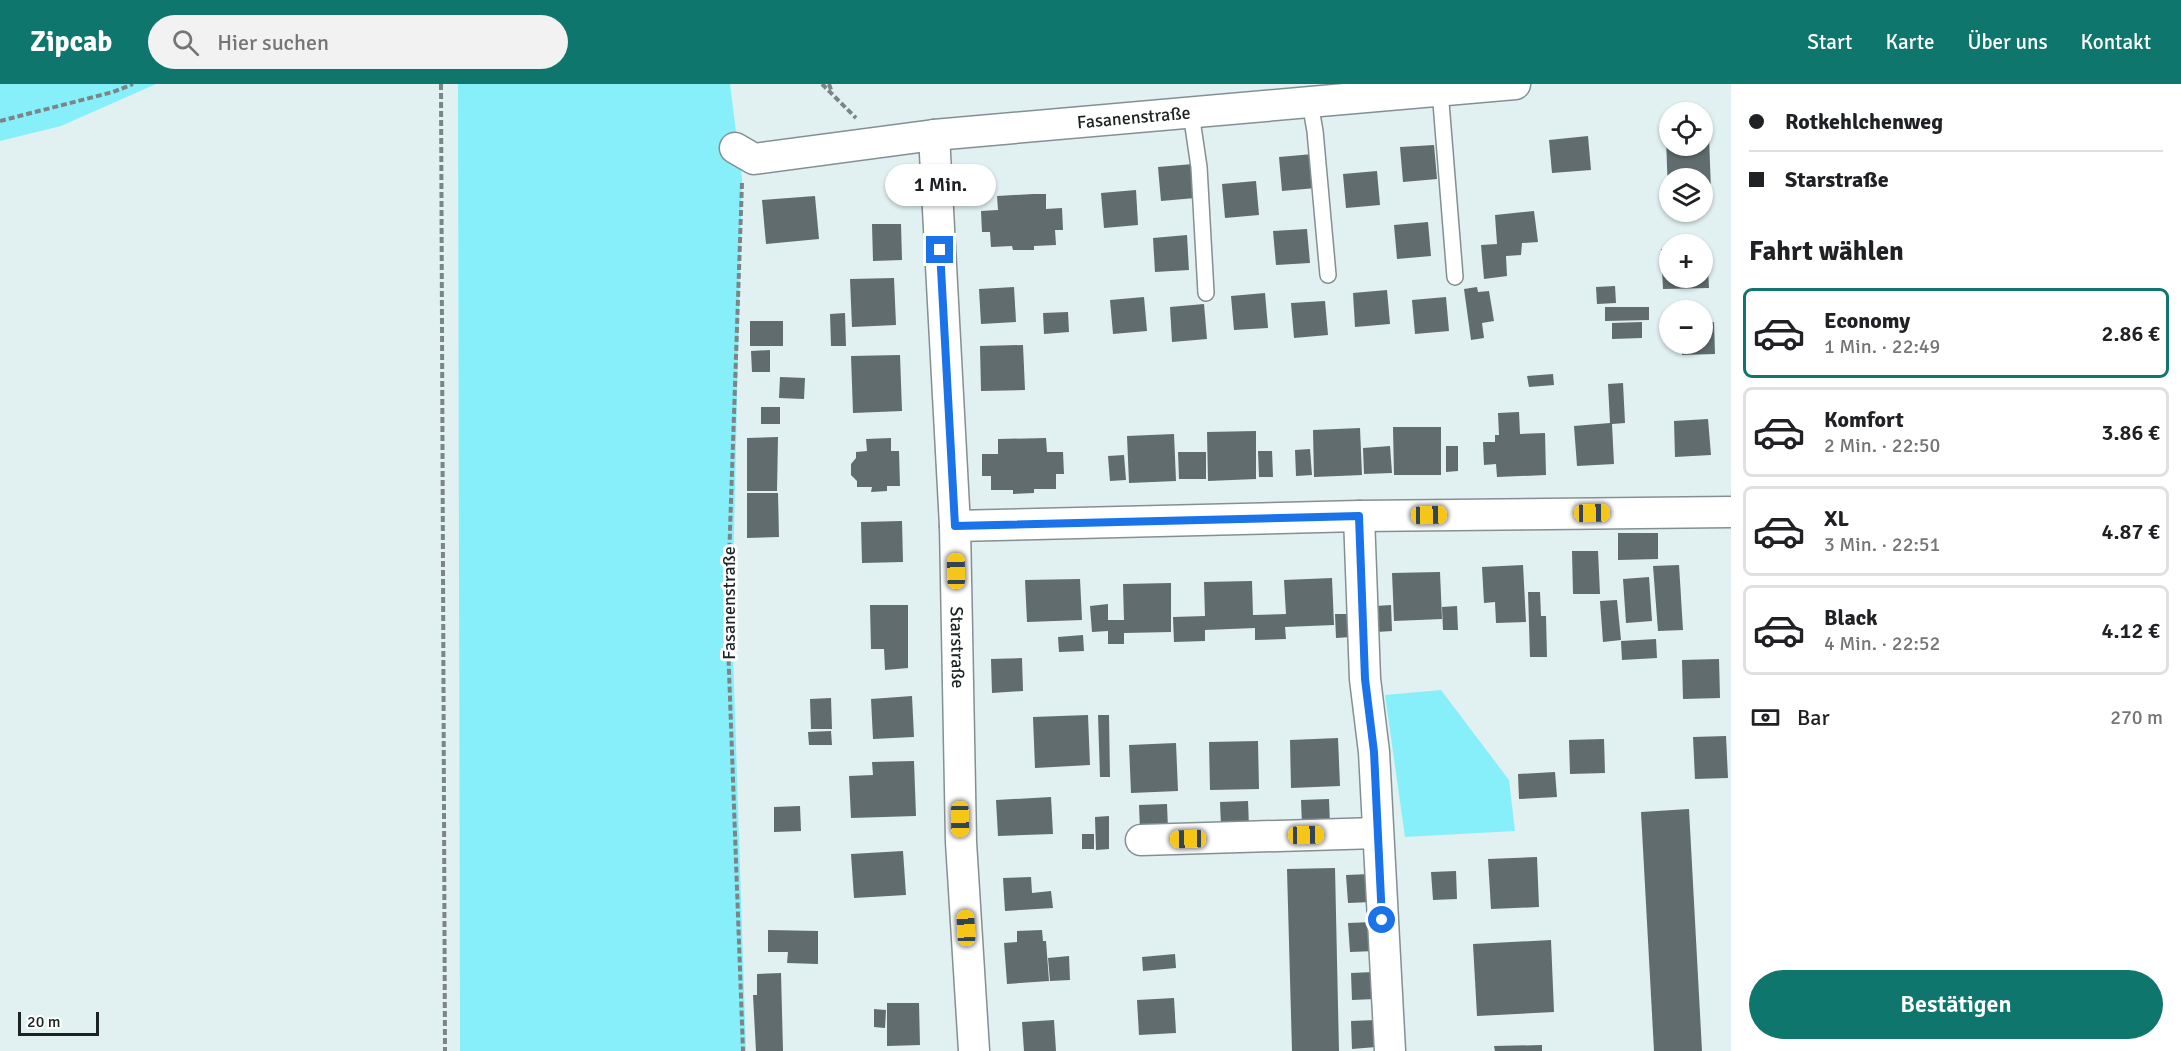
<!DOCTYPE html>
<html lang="de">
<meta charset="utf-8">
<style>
body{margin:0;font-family:Signika,sans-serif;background:#f2f2f2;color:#202124;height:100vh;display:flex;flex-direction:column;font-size:22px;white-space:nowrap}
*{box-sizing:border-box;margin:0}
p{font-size:20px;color:#757577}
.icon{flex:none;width:33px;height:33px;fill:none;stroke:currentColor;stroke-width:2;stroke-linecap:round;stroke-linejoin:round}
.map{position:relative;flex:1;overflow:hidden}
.details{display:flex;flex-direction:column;background:#fff;width:450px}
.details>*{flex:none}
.guide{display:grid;align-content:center;height:132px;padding:0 18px;background:#fff}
.buttons{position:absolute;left:1659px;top:18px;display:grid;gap:12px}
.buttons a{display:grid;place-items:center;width:54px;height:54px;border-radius:50%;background:#fff;box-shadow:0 2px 4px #0004;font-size:30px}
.scale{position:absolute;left:18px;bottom:15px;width:81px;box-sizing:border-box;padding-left:6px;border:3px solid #1d2223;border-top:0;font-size:16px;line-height:21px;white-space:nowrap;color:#1d2223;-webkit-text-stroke:4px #fff;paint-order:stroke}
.end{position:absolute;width:27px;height:27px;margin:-14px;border:8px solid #1a73e8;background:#fff;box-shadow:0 0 0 3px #fff}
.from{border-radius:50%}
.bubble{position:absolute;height:42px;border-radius:21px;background:#fff;box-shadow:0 2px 4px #0004;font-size:20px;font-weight:600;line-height:42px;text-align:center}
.car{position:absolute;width:18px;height:36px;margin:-18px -9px;border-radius:8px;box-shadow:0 0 4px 2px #0007;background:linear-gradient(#f5c518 24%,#345 0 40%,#f5c518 0 76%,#345 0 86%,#f5c518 0)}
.guide b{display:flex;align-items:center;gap:21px;height:57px;font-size:22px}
.guide b+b{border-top:2px solid #e0e0e0}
.guide i{width:15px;height:15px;background:#202124}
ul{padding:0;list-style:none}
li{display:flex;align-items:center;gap:18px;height:90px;margin:0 12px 9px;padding:0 6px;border:3px solid #e0e0e0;border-radius:9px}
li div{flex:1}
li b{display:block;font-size:22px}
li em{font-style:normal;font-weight:600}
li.selected{border-color:#0f766e}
li>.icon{width:54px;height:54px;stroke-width:1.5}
h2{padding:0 18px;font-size:27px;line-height:72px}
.pay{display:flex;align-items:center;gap:15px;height:66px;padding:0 18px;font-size:22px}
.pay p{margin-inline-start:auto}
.cta{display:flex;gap:12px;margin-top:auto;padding:12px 18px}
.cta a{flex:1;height:69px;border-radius:36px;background:#0f766e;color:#fff;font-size:24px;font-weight:600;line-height:69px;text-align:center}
header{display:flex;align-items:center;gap:36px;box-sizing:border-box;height:84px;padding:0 30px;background:#0f766e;color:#fff}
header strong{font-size:28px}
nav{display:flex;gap:33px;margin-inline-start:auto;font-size:21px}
.search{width:420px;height:54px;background:#f2f2f2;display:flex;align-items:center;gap:15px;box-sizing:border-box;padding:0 21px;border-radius:33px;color:#757577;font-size:22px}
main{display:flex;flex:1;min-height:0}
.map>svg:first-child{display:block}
.green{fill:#87effa}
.building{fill:#606c6d}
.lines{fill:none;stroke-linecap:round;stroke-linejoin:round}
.lane-casing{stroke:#839092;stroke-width:18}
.street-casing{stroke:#839092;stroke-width:33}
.path{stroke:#7c8586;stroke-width:4;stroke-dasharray:6 3;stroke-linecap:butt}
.lane{stroke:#fff;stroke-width:15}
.street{stroke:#fff;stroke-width:30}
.route{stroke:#1a73e8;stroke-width:8}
.labels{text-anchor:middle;stroke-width:6;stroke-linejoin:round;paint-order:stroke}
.street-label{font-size:18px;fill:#1d2223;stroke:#fff}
</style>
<header>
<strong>Zipcab</strong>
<div class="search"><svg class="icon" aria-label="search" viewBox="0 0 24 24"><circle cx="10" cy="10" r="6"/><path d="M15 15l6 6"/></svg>Hier suchen</div>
<nav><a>Start</a><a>Karte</a><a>Über uns</a><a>Kontakt</a></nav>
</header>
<main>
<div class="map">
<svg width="1731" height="967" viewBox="0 0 1731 967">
<rect width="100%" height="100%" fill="#e1f0f1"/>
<g class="green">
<polygon points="0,0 156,0 61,42 0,57"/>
<polygon points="458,0 730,0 742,95 732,538 746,967 460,967"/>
<polygon points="1441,606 1509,696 1515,747 1405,753 1385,611"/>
</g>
<g class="building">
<polygon points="1588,52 1591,86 1552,89 1549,56"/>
<polygon points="1702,52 1709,52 1711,107 1702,107 1702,94 1670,94 1670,109 1668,109 1666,54 1670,53 1670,62 1702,62"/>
<polygon points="1434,61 1437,95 1403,98 1400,63"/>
<polygon points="1313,70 1316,104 1282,107 1279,73"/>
<polygon points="1193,80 1195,114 1161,117 1158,83"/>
<polygon points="1377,87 1380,121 1346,124 1343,90"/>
<polygon points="1256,97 1259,131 1225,134 1222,100"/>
<polygon points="1136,106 1138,141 1104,144 1101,109"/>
<polygon points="1033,110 1046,110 1046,125 1062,124 1063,146 1055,146 1056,161 1034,162 1034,166 1013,166 1012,162 991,163 990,148 982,148 981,127 998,126 997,112"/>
<polygon points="815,112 819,155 766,160 762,116"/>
<polygon points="1534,127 1538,158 1522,159 1521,171 1506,172 1507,192 1484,195 1481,161 1497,160 1495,131"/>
<polygon points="1428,138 1431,172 1397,175 1394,141"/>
<polygon points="872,140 901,140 902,176 873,177"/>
<polygon points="1307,145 1310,179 1276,181 1273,147"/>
<polygon points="1187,151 1189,186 1155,188 1153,154"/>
<polygon points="1702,164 1707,164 1709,204 1663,205 1661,165 1670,165 1670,194 1702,194"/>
<polygon points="894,194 896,241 852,243 850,195"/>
<polygon points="1615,202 1616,219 1597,220 1596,203"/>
<polygon points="1014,203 1016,238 981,240 979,205"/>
<polygon points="1477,203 1478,208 1489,207 1494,237 1482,239 1484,254 1471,256 1464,205"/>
<polygon points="1387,206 1390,240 1355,243 1353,209"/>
<polygon points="1265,209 1268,244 1234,246 1231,212"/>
<polygon points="1144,213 1147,247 1113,250 1110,216"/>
<polygon points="1446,213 1449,247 1415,250 1412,216"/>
<polygon points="1325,217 1328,251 1294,254 1291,219"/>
<polygon points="1204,220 1207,255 1172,258 1170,223"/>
<polygon points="1605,223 1649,223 1649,236 1605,237"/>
<polygon points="1068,228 1069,248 1044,250 1043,229"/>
<polygon points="845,229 846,262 831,262 830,230"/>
<rect x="750" y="237" width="33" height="25"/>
<polygon points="1642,238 1642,254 1612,255 1612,239"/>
<polygon points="1714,238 1715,270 1682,271 1682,260 1702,260 1702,239"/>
<polygon points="1023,261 1025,306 981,307 980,262"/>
<polygon points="770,266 770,288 752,288 751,267"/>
<polygon points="900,271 902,327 853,329 851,272"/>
<polygon points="1553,290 1554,301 1529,303 1527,292"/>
<polygon points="780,293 805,294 804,315 779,314"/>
<polygon points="1623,299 1625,339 1612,340 1614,380 1577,382 1574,342 1610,339 1608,300"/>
<rect x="761" y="323" width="19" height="17"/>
<polygon points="1519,328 1520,350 1545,349 1546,391 1497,393 1496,380 1484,381 1483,358 1495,358 1495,351 1499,351 1498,329"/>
<polygon points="1708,335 1711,371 1675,373 1674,337"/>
<polygon points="1393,343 1441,343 1441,391 1394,391"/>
<polygon points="1360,344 1362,391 1314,393 1313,346"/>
<polygon points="1256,347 1256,395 1208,397 1207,348"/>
<polygon points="1174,350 1176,397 1129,399 1127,352"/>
<polygon points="778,353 777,407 747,407 747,354"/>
<polygon points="891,354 891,367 899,367 900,402 887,402 887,407 871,408 872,403 857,403 857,397 851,391 851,380 856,374 856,368 867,367 866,355"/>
<polygon points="1046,354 1047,368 1063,368 1064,390 1056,390 1056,405 1034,405 1034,409 1013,410 1013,406 991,406 991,392 982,392 982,370 998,370 998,355"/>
<polygon points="1390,362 1392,389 1364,390 1363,364"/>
<polygon points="1446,362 1458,362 1458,387 1446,388"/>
<polygon points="1310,365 1312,391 1296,392 1295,366"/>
<polygon points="1258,367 1272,367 1273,393 1259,393"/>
<polygon points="1178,368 1206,368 1206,395 1179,395"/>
<polygon points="1124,371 1126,396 1110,397 1108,372"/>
<polygon points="747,409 778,409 779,453 747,454"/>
<polygon points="902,437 903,478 862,479 861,438"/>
<polygon points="1618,449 1658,449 1658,475 1618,476"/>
<polygon points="1572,467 1598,467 1600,510 1573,510"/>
<polygon points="1523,481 1526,538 1496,539 1495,518 1484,519 1482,483"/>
<polygon points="1679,481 1683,546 1658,547 1653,482"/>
<polygon points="1440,488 1442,535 1394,537 1392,489"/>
<polygon points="1649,493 1652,537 1626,539 1623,495"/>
<polygon points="1332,494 1334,541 1285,543 1286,555 1255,556 1255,544 1205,546 1205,557 1174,558 1173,533 1205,532 1204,498 1252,497 1253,531 1286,530 1284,496"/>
<polygon points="1080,495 1082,536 1027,538 1025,496"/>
<polygon points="1171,499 1171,548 1124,549 1124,560 1108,560 1108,547 1092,548 1090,522 1108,520 1108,536 1124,536 1123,500"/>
<polygon points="1528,508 1540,508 1541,532 1546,532 1547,573 1530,573"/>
<polygon points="1617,516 1621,556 1603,558 1600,517"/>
<polygon points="870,521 908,521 908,584 885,586 884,565 871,565"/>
<polygon points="1391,521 1392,547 1377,548 1376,522"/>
<polygon points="1457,522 1458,546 1443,546 1442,523"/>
<polygon points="1335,530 1349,530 1351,553 1336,554"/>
<polygon points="1083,551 1084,567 1059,568 1058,553"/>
<polygon points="1656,555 1657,574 1622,576 1621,557"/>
<polygon points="1022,574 1023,607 992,609 991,575"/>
<polygon points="1719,575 1720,614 1683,615 1682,576"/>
<polygon points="912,612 914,653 873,655 871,615"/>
<polygon points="831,614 832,645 811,645 810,615"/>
<polygon points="1088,631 1090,681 1035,684 1033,633"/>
<polygon points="1098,631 1109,631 1110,693 1100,693"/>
<polygon points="831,647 832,661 809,661 808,648"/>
<polygon points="1726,652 1728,694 1695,695 1693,653"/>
<polygon points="1338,654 1340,702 1291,704 1290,656"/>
<polygon points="1604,655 1605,689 1570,690 1569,656"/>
<polygon points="1258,657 1259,705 1210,706 1209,658"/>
<polygon points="1176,659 1178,707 1131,709 1129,661"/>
<polygon points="914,677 916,732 851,734 849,692 873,691 872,678"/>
<polygon points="1555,688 1557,713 1519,715 1518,690"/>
<polygon points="1051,713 1053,750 998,752 996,716"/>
<polygon points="1329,715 1330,741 1302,741 1301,716"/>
<polygon points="1248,717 1249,743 1221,743 1220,718"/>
<polygon points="1167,720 1168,746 1140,746 1139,721"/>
<polygon points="800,722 801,747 774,748 774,723"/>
<polygon points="1689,725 1702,967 1654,967 1641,728"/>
<polygon points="1109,732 1109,765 1096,766 1095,733"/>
<rect x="1082" y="750" width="12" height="15"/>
<polygon points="903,767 906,811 854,814 851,770"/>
<polygon points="1537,773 1539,823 1491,825 1488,775"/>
<polygon points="1335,784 1339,967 1292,967 1287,785"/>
<polygon points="1456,787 1457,815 1433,816 1431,788"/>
<polygon points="1371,790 1372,818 1348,819 1346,791"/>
<polygon points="1031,793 1032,809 1051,807 1053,824 1005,827 1003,794"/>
<polygon points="1373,838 1375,867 1350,868 1348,839"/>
<polygon points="768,846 818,847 818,880 787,879 788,868 768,868"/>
<polygon points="1042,846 1043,857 1046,857 1049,897 1007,900 1004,859 1017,858 1017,847"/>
<polygon points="1551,856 1554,928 1477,932 1473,860"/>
<polygon points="1175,870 1176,884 1143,887 1142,873"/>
<polygon points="1069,872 1070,896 1050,897 1048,874"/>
<polygon points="1374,888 1375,915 1352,916 1351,889"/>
<polygon points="781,889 783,967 756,967 753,911 757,911 757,890"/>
<polygon points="1174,914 1176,949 1139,951 1137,916"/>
<polygon points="887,919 919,919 920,961 887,962"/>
<polygon points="874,925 886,926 885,944 874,943"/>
<polygon points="1054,936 1056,967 1024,967 1022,938"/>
<polygon points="1375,936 1376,963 1352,965 1351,937"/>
<polygon points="1542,961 1542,967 1495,967 1494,962"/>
</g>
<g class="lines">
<g class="lane-casing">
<g id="lane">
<polyline points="1440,6 1455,193"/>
<polyline points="1310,19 1315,47 1328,191"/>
<polyline points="1191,29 1199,83 1206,209"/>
</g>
</g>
<g class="street-casing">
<g id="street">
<path id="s1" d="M934,51L955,442L961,758L974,967"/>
<path id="s2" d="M735,64L754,75L934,51L1515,0"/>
<polyline points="1359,432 1365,595 1374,668 1390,967"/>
<polyline points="955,442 1359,432 1731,428"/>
<polyline points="1141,756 1377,749"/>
</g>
</g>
<g class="path">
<polyline points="441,0 445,967"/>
<polyline points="822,0 856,34"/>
<polyline points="829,0 832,9"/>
<polyline points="0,37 113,8 133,0"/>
<polyline points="742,99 727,533 743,967"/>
</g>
<use href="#lane" class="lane"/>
<use href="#street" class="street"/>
</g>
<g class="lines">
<polyline class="route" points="940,166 955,442 1359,432 1365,595 1374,668 1382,836"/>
</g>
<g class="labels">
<g class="street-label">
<text dy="6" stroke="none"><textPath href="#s2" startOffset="404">Fasanenstraße</textPath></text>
<text transform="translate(729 519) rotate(-90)" y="6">Fasanenstraße</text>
<text dy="6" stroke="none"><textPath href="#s1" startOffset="513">Starstraße</textPath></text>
</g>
</g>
</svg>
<div class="buttons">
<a><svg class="icon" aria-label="locate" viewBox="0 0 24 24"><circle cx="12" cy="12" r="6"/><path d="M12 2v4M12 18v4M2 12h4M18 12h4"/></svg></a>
<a><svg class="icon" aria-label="layers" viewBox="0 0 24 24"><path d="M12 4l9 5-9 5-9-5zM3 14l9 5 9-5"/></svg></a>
<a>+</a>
<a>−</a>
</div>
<div class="scale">20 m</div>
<i class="end from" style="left:1382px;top:836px"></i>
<i class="end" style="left:940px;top:166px"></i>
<div class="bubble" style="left:885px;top:80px;width:111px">1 Min.</div>
<i class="car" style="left:1592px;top:429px;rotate:89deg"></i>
<i class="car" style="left:1429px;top:431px;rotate:89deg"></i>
<i class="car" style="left:956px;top:487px;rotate:359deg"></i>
<i class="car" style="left:960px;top:735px;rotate:179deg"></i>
<i class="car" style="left:1306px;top:751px;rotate:89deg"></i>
<i class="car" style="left:1188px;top:755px;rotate:269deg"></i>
<i class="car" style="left:966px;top:844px;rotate:357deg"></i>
</div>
<section class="details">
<div class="guide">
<b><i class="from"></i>Rotkehlchenweg</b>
<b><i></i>Starstraße</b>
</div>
<h2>Fahrt wählen</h2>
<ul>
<li class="selected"><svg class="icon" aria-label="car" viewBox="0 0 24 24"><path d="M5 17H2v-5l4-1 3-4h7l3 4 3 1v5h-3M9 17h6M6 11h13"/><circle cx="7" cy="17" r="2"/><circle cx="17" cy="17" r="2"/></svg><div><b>Economy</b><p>1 Min. · 22:49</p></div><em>2.86 €</em></li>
<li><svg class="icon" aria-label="car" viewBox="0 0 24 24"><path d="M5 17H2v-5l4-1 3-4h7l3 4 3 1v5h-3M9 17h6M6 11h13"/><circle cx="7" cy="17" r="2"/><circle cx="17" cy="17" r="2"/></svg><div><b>Komfort</b><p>2 Min. · 22:50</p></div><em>3.86 €</em></li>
<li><svg class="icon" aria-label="car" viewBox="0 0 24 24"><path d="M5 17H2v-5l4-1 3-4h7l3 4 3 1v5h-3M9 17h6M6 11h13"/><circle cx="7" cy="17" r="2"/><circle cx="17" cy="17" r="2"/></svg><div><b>XL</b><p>3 Min. · 22:51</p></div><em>4.87 €</em></li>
<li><svg class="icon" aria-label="car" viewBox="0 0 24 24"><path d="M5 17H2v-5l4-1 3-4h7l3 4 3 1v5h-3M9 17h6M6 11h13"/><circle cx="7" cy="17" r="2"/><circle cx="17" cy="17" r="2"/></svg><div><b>Black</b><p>4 Min. · 22:52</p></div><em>4.12 €</em></li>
</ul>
<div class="pay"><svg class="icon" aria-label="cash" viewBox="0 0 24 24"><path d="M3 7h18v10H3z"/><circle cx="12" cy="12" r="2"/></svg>Bar<p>270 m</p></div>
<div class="cta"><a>Bestätigen</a></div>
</section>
</main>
